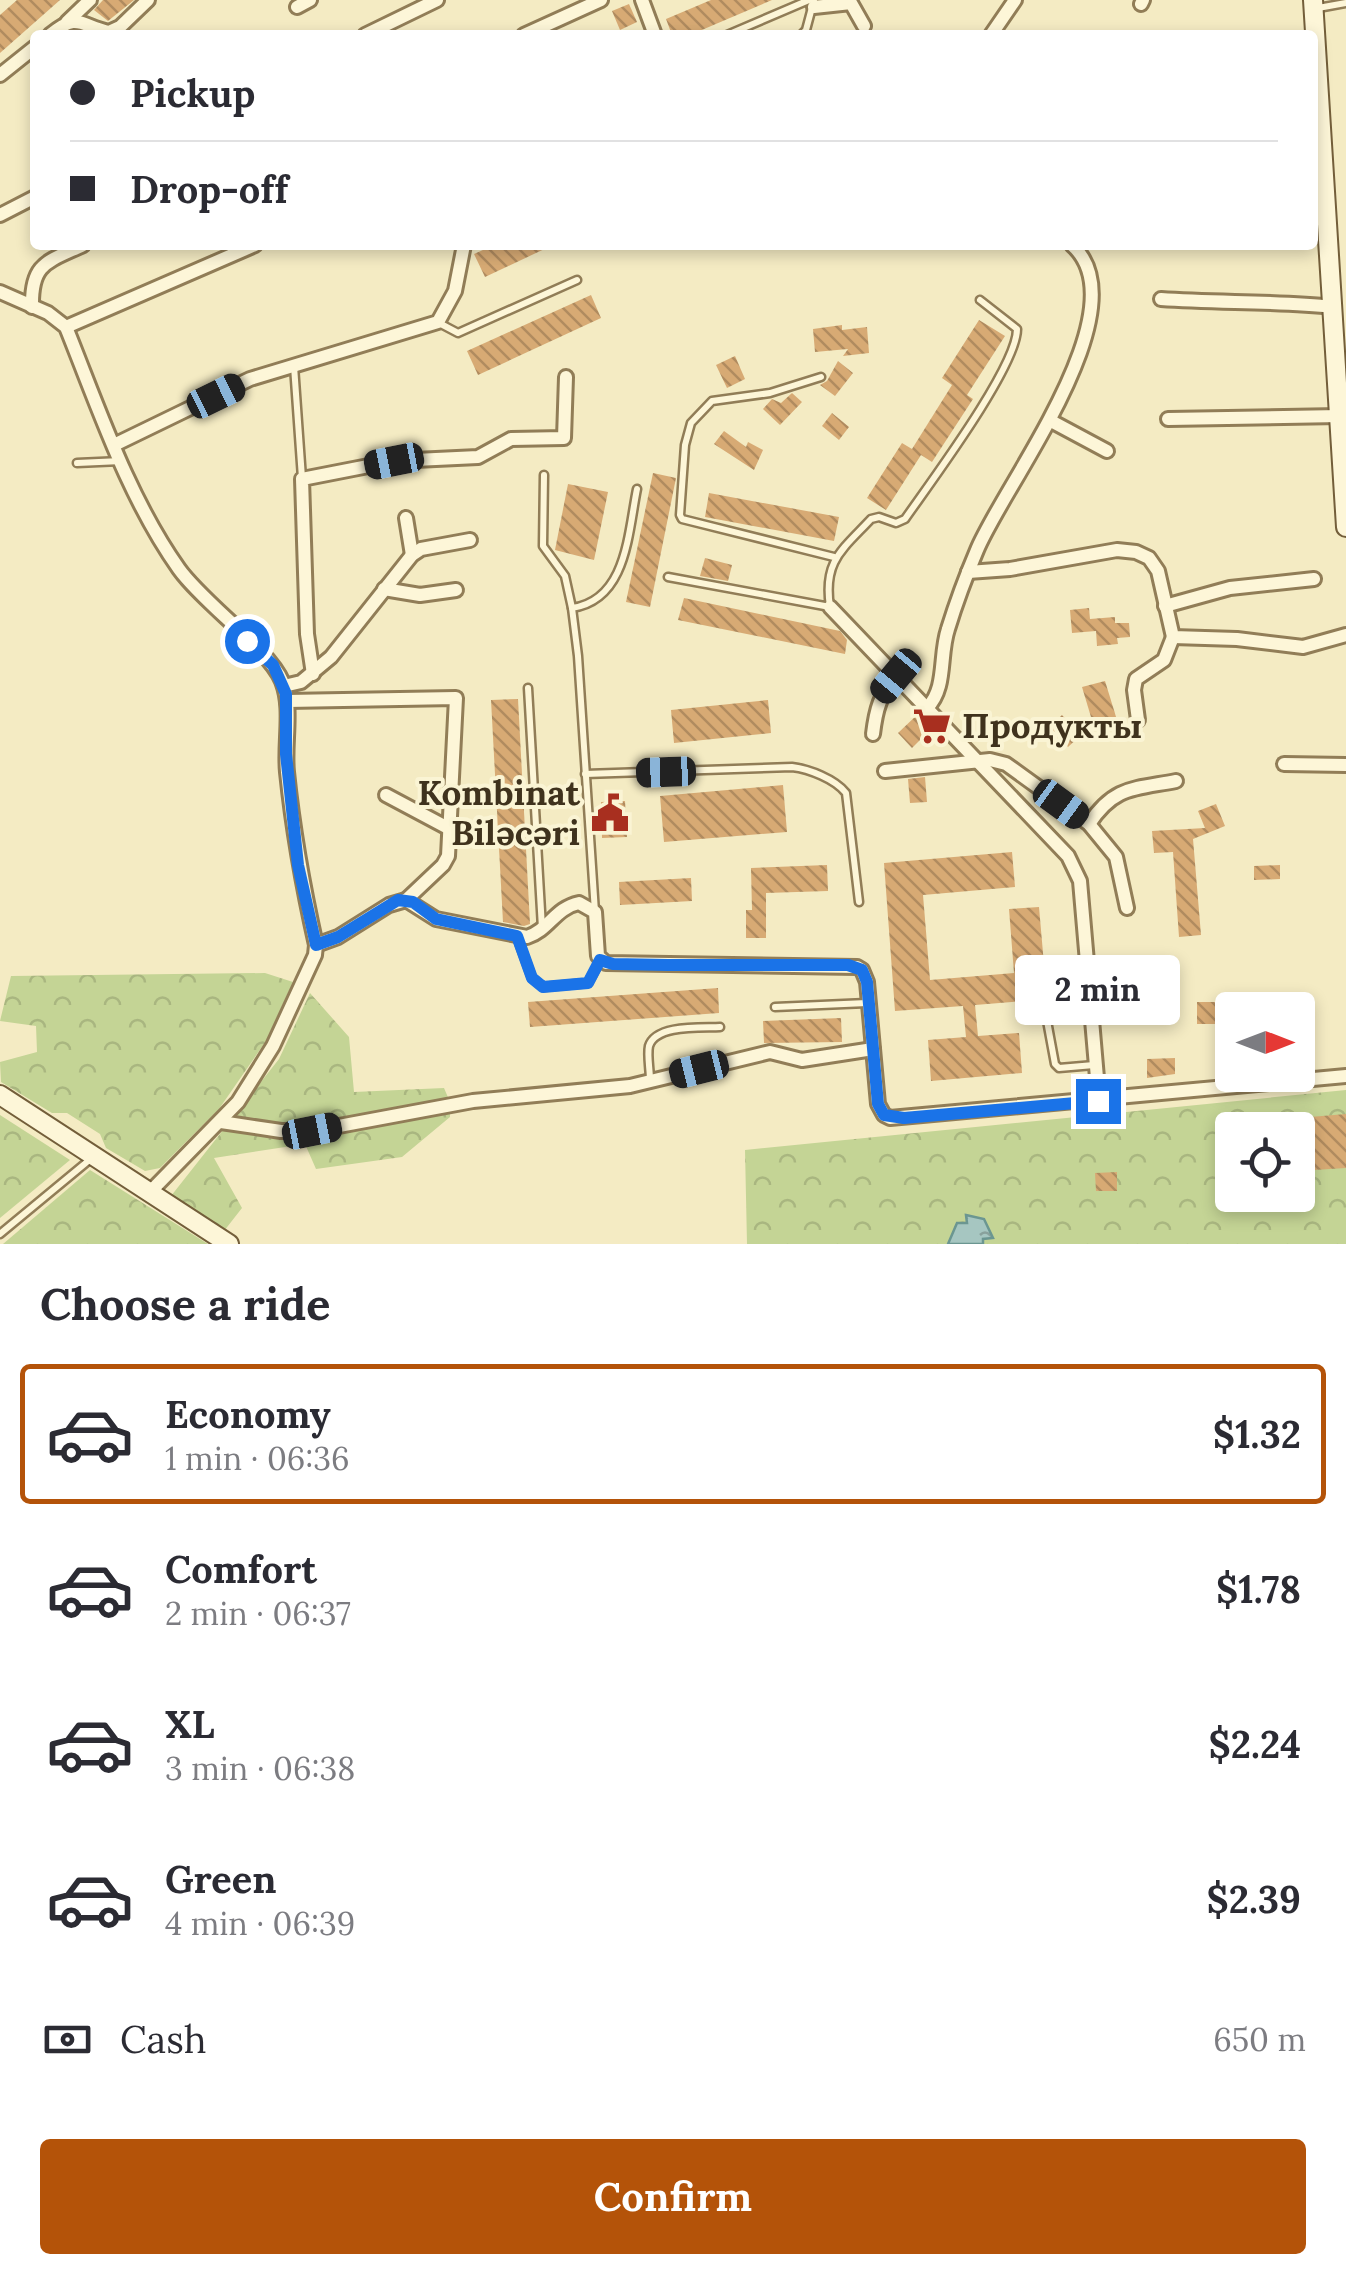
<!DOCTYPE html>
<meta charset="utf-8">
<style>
body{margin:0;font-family:Lora,serif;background:#f7f7f7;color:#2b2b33;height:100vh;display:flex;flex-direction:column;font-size:38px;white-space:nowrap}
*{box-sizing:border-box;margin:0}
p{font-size:32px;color:#7c7c81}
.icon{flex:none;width:55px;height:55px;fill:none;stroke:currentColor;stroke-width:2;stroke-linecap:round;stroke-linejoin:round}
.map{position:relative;height:1244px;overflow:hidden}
.drawer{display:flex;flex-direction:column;background:#fff;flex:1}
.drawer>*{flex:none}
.top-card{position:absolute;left:30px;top:30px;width:1288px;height:220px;border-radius:10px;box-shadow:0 5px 15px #0003;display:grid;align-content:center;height:220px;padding:0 40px;background:#fff}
.needle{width:65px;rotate:90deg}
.controls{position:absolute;left:1215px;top:992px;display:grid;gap:20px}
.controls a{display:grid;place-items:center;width:100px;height:100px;border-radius:10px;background:#fff;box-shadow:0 5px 15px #0003;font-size:50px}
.end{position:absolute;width:45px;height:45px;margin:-22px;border:12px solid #1a73e8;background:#fff;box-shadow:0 0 0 5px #fff}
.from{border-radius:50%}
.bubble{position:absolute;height:70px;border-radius:10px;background:#fff;box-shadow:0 5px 15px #0003;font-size:32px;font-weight:700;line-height:70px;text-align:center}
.car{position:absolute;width:30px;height:60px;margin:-30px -15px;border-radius:12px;box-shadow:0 0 8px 2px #0007;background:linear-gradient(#222 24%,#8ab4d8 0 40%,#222 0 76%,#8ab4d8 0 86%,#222 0)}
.top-card b{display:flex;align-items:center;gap:35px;height:95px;font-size:38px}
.top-card b+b{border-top:2px solid #e1e1e2}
.top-card i{width:25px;height:25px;background:#2b2b33}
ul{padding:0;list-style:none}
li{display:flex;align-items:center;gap:30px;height:140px;margin:0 20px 15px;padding:0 20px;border:5px solid transparent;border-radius:10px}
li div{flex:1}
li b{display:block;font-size:38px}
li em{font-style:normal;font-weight:700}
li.on{border-color:#b45309}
li>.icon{width:90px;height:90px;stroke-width:1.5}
h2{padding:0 40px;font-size:45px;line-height:120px}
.pay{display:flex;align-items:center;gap:25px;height:110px;padding:0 40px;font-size:38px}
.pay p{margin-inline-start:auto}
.action{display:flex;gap:20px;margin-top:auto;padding:20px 40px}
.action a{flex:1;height:115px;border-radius:10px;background:#b45309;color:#fff;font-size:40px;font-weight:700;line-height:115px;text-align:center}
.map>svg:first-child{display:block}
.forest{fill:url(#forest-crowns);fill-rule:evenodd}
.water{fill:url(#water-ripples);stroke:#6b9691;stroke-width:2.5}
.building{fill:url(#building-back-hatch)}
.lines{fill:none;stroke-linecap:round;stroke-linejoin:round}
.lane-casing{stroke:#917d57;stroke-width:11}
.street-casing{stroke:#917d57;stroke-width:18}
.secondary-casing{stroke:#735e3a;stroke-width:22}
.lane{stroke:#fdf6d8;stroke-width:6}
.street{stroke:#fdf6d8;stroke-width:12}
.secondary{stroke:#fdf6d8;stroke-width:18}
.route{stroke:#1a73e8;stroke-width:12}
.labels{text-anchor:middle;stroke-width:8;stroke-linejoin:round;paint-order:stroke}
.poi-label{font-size:35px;font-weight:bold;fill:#3f321d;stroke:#faf4d4;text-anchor:start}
</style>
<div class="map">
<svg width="1346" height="1244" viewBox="0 0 1346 1244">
<defs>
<pattern id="forest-crowns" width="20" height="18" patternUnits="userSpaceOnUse" patternTransform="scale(2.5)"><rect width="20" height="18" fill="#c4d495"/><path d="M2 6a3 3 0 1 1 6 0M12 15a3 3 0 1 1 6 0" fill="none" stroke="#a9b680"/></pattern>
<pattern id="water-ripples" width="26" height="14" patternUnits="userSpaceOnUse" patternTransform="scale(2.5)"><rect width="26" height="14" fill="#a6c6c1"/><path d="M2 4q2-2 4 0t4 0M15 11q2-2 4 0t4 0" fill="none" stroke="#89a19c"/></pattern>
<pattern id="building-back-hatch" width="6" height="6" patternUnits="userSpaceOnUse" patternTransform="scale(2.5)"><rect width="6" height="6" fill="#d7aa74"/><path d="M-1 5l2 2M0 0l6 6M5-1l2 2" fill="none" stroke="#b08b5f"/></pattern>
</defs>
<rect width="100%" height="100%" fill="#f4ebc3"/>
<g class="forest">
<polygon points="265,973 293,982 266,1041 219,1109 160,1168 145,1171 106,1148 100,1134 67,1113 52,1113 1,1082 0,1062 37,1052 36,1026 0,1021 11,976"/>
<polygon points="310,993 349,1037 354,1092 444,1088 450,1102 450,1117 402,1157 316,1169 305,1144 214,1158 242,1208 224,1231 171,1196 279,1059"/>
<path d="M1346,1090V1244H747L745,1150ZM1232,1130H1298V1195H1232Z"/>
<polygon points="0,1115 70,1160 0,1218"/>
<polygon points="90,1170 208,1244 3,1244"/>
</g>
<polygon class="water" points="966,1215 984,1219 993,1238 983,1239 983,1244 948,1244 957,1223 967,1223"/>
<g class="building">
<polygon points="17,0 60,0 0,53 0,15"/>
<polygon points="103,0 134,0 108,21 94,10"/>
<polygon points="711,0 772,0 690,35 672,35 666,19"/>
<polygon points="629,4 637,22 620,30 612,11"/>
<polygon points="494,245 553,245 485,277 474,254"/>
<polygon points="591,295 601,318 478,375 467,351"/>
<polygon points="979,320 1005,336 967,395 973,399 932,462 921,455 886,510 867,498 902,443 912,449 952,385 942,378"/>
<polygon points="842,325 842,330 867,327 869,353 843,356 848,349 815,352 813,329"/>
<polygon points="735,356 745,379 727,388 716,365"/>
<polygon points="838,361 853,373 835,396 820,385 827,381"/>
<polygon points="792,393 802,402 780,425 763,409 772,399 781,403"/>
<polygon points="832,413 849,427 839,440 822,426"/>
<polygon points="724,431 746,447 748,442 763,450 754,470 714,444"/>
<polygon points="653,473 676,478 650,607 626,602"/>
<polygon points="568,484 608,492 594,560 555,550"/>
<polygon points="709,493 839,517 834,541 705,517"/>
<polygon points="705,558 732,565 728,581 700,576"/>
<polygon points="684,598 840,631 847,640 845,654 678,620"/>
<polygon points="1089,608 1090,619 1115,617 1115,623 1129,623 1130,637 1117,638 1118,644 1097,646 1096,631 1072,633 1070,610"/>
<polygon points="1105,681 1117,720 1094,727 1082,687"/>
<polygon points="518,699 530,924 524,926 503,922 491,700"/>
<polygon points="768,700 771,733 674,743 671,710"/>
<polygon points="918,714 932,728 912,748 898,733"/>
<polygon points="1062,715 1081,735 1068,747 1050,727"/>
<polygon points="925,777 927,802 910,803 908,779"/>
<polygon points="783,785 787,832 664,842 660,796"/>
<polygon points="625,801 627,837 602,838 601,802"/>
<polygon points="1216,804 1225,826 1193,839 1201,935 1179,937 1173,852 1154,853 1152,831 1205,828 1198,811"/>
<polygon points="1012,852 1015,887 923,895 930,980 1014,973 1009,909 1039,907 1047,999 975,1005 978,1036 1019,1033 1022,1073 931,1081 928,1040 966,1037 963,1006 895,1011 884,863"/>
<polygon points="827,865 828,891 766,893 766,938 746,938 746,910 752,910 751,868"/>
<polygon points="1280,865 1280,879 1254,880 1254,866"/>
<polygon points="691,878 692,901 620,905 619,882"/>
<polygon points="1132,977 1133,993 1108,995 1106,979"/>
<polygon points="718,988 719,1013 530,1027 528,1002"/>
<polygon points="1197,1002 1222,1002 1223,1024 1197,1024"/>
<polygon points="841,1018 842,1042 764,1043 763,1021"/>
<polygon points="1175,1058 1175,1074 1147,1078 1147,1059"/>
<polygon points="1346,1114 1346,1168 1314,1170 1310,1117"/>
<polygon points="1117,1172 1117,1191 1096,1191 1095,1173"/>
</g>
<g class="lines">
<g class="lane-casing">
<g id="lane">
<polyline points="1318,8 1346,3"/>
<polyline points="727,35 809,0"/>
<polyline points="801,35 806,30 814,0"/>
<polyline points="439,323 458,333 577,280"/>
<polyline points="294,366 302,478"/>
<polyline points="821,377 770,393 712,401 691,423 685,445 680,515 682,519 834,557"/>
<polyline points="77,463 121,461"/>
<polyline points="544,475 543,546 565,576 572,608"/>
<path d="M668,577L830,607C823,561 842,550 871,519L879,517L896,523L905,519C930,483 1017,367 1017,329L980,300"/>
<polyline points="528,688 542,928"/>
<path d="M585,774L792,767C809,769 835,779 846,793L859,902"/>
<path d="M595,912L578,656L572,608C627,600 628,533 637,489"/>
<polyline points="517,937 532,978 543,987 588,983 600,961"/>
<polyline points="775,1007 867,1003"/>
<polyline points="1045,1010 1055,1064 1059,1068 1094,1065"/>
<path d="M650,1080C650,1070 647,1055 649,1046C656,1024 702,1028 720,1027"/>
<polyline points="0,1234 93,1157"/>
</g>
</g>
<g class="street-casing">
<g id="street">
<polyline points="642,0 655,35"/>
<polyline points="1141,4 1143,0"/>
<polyline points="297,7 310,0"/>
<polyline points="814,7 851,3 864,26"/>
<polyline points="67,22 90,0"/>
<path d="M50,35C78,12 79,25 109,32L120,27L148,0"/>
<polyline points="365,35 437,0"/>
<polyline points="524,35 601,0"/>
<polyline points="991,35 1015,0"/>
<polyline points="0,75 35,47"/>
<polyline points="0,215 35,197"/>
<path d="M0,292L48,313L66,327C99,409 128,497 179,569C204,604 269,649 282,681C293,708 284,743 287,772C293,831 303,887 316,945L315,955L273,1046L238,1102L150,1192"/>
<path d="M1161,299C1219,303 1276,301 1333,307"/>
<path d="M32,307C31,263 47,262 83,245"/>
<polyline points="66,327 255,245"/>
<polyline points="1168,419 1340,416"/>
<polyline points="1051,421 1107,451"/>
<polyline points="114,445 250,379 438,322 455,291 464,245"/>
<polyline points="406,518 412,555"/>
<polyline points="968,572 1010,569 1117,550 1136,552 1149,558 1158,571 1173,637 1237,639 1303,647 1346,635"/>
<polyline points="384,589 420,595 456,590"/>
<polyline points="1165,606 1230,588 1314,579"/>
<polyline points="830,607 1068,856 1080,881 1099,1101"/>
<polyline points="313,674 307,634 302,479 394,461 478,457 511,439 564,438 566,377"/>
<polyline points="284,686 301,682 331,657 412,555 421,549 470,540"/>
<polyline points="287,701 456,698 448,856 443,865 406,900"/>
<path d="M927,708C947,688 939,656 948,629C956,603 966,576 977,550C1003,486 1143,308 1072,245"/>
<polyline points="1138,720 1134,690 1136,679 1164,660 1173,637"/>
<path d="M873,734C876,709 880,695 896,676"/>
<polyline points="1284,764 1346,765"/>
<polyline points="885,771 990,760 1006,764 1089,824 1116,857 1127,908"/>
<polyline points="386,795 448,828"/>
<path d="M1089,824C1114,786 1134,789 1176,781"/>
<path d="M316,945L338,937L389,905L406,900L436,919L527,937C549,930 555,908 579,903L595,912L598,956L606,963L857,967L862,970L867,982L878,1104L884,1115L890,1118L1346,1076"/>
<polyline points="221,1122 281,1131 312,1131 473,1101 630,1086 770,1052 802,1060 873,1049"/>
</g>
</g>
<g class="secondary-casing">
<g id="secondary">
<polyline points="1313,0 1346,527"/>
<polyline points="0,1095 229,1244"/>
</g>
</g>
<use href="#lane" class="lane"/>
<use href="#street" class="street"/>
<use href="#secondary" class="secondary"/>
</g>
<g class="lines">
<polyline class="route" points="247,641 273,665 286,694 286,754 298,865 316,945 338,937 398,900 413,902 436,919 517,936 532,978 543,987 588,983 600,960 613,964 668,965 848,965 862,970 867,982 878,1104 884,1115 904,1118 1098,1101"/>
</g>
<defs>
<g id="supermarket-bare" transform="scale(3)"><path d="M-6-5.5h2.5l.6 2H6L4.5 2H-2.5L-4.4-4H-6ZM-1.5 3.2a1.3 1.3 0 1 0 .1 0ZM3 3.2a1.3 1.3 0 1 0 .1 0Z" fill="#a82f1f" stroke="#faf4d4" stroke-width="2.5" paint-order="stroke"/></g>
<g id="civic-bare" transform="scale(3)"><path d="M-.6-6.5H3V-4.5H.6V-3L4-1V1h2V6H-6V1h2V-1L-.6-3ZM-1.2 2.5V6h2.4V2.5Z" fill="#a82f1f" stroke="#faf4d4" stroke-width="2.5" paint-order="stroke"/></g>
</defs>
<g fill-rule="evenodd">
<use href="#supermarket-bare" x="932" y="726"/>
<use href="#civic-bare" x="610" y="813"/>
</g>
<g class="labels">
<g class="poi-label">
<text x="962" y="738">Продукты</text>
<text x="580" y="805" text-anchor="end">Kombinat<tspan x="580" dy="40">Biləcəri</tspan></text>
</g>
</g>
</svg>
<div class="controls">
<a><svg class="needle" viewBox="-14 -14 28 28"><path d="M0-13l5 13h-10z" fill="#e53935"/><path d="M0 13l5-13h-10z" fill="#7c7c81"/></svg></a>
<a><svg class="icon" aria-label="locate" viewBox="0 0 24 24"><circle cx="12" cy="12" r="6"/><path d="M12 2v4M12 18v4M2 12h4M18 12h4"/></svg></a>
</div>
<i class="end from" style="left:247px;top:641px"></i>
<i class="end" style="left:1098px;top:1101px"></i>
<div class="bubble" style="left:1015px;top:955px;width:165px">2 min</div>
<i class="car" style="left:216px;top:396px;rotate:64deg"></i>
<i class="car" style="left:394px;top:461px;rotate:259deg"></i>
<i class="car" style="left:896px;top:676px;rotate:220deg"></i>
<i class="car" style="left:666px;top:772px;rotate:268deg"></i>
<i class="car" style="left:1061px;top:804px;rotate:126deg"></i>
<i class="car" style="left:699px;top:1069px;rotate:256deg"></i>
<i class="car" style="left:312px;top:1131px;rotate:79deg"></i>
<div class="top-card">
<b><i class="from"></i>Pickup</b>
<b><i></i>Drop-off</b>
</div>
</div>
<section class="drawer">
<h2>Choose a ride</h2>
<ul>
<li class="on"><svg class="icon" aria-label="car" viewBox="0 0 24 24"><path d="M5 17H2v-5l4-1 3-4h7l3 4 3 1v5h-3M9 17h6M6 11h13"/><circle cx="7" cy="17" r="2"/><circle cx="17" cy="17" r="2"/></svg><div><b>Economy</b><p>1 min · 06:36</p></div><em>$1.32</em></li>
<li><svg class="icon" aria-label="car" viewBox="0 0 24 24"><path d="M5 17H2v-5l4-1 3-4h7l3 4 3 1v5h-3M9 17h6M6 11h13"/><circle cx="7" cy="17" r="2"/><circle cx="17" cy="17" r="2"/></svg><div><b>Comfort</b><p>2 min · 06:37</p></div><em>$1.78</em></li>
<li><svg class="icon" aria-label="car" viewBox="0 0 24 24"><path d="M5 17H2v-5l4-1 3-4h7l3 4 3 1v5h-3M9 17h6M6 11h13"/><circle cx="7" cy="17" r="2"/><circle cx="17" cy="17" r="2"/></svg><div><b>XL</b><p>3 min · 06:38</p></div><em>$2.24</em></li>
<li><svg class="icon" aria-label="car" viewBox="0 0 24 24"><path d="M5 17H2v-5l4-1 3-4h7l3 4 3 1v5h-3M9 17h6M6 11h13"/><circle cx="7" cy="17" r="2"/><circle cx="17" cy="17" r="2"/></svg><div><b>Green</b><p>4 min · 06:39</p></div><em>$2.39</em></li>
</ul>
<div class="pay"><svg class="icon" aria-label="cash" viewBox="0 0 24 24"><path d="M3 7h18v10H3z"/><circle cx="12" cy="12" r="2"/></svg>Cash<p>650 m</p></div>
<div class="action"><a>Confirm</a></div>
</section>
